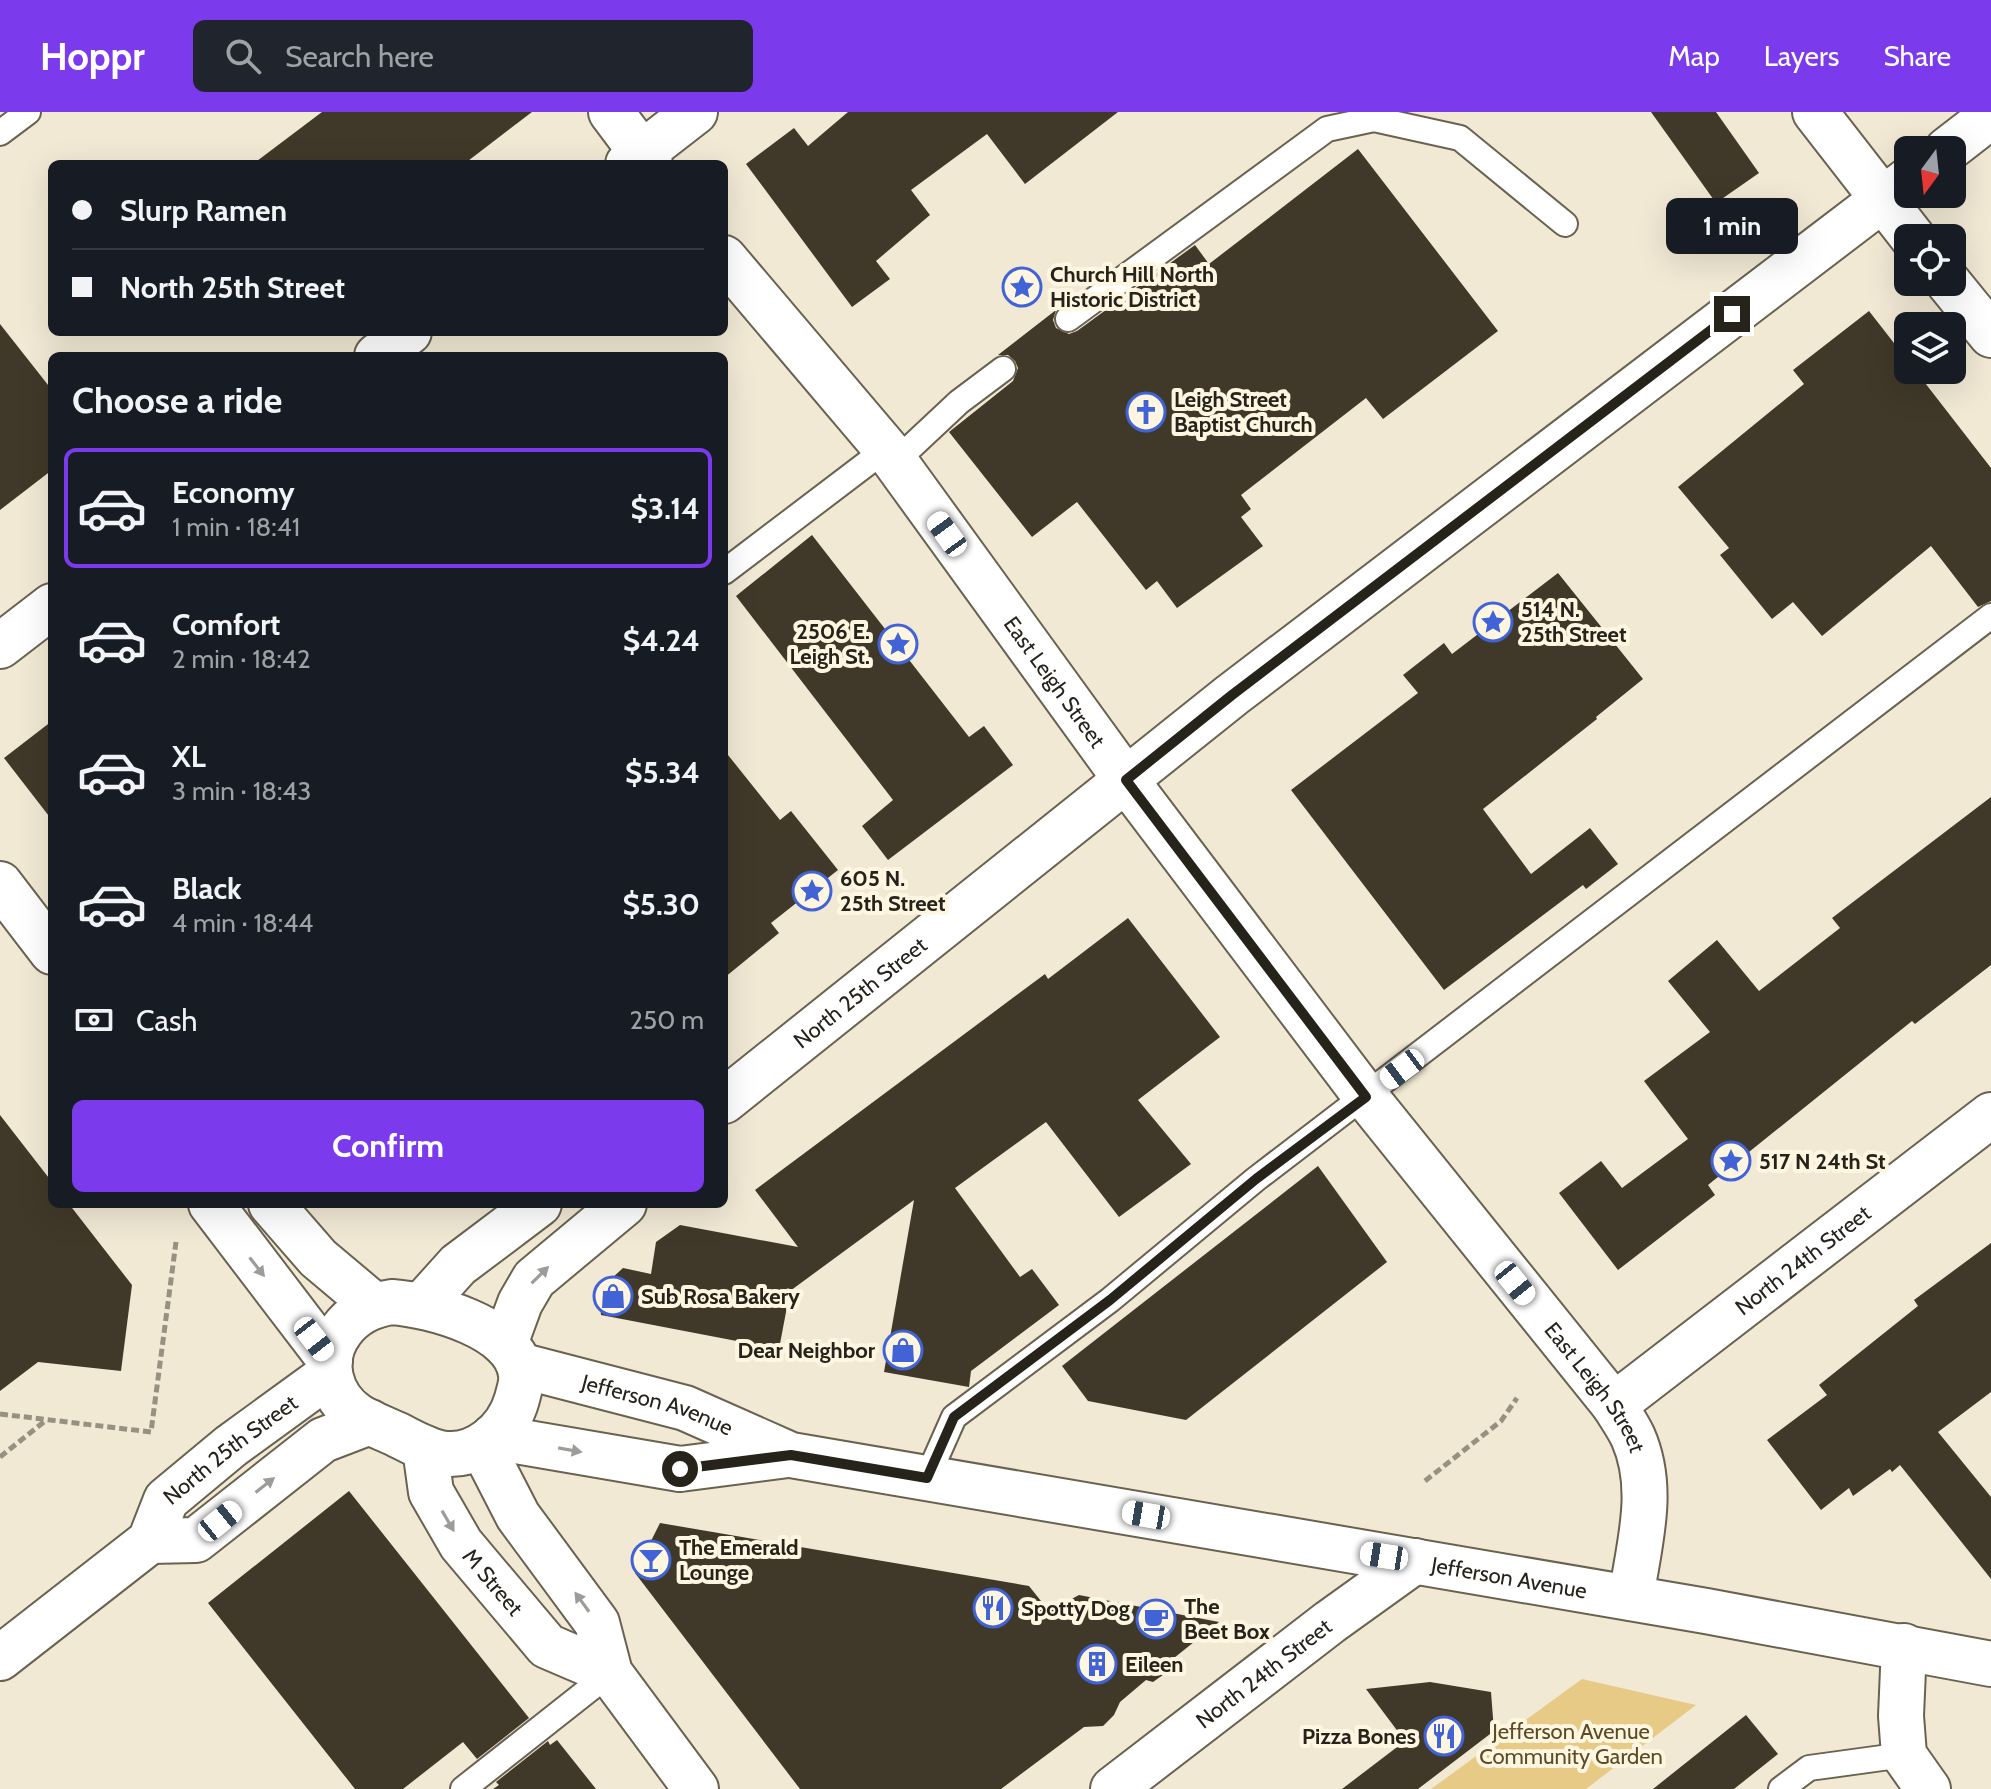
<!DOCTYPE html>
<meta charset="utf-8">
<style>
body{margin:0;font-family:Cabin,sans-serif;background:#20242c;color:#f1f3f6;height:100vh;display:flex;flex-direction:column;font-size:30px;white-space:nowrap}
*{box-sizing:border-box;margin:0}
p{font-size:26px;color:#9ea1a6}
.icon{flex:none;width:44px;height:44px;fill:none;stroke:currentColor;stroke-width:2;stroke-linecap:round;stroke-linejoin:round}
.map{position:relative;flex:1;overflow:hidden}
.drawer{position:absolute;left:48px;top:240px;width:680px;height:856px;display:flex;flex-direction:column;background:#171b24;border-radius:12px;box-shadow:0 8px 32px #0002}
.drawer>*{flex:none}
.hud{position:absolute;left:48px;top:48px;width:680px;height:176px;border-radius:12px;box-shadow:0 8px 32px #0002;display:grid;align-content:center;height:176px;padding:0 24px;background:#171b24}
.needle{width:52px;rotate:195deg}
.controls{position:absolute;left:1894px;top:24px;display:grid;gap:16px}
.controls a{display:grid;place-items:center;width:72px;height:72px;border-radius:12px;background:#171b24;box-shadow:0 8px 32px #0002;font-size:40px}
.end{position:absolute;width:36px;height:36px;margin:-18px;border:10px solid #26231b;background:#fff;box-shadow:0 0 0 4px #fff}
.from{border-radius:50%}
.bubble{position:absolute;height:56px;border-radius:12px;background:#171b24;box-shadow:0 8px 32px #0002;font-size:26px;font-weight:700;line-height:56px;text-align:center}
.car{position:absolute;width:24px;height:48px;margin:-24px -12px;border-radius:10px;box-shadow:0 0 6px 2px #0007;background:linear-gradient(#fff 24%,#345 0 40%,#fff 0 76%,#345 0 86%,#fff 0)}
.hud b{display:flex;align-items:center;gap:28px;height:76px;font-size:30px}
.hud b+b{border-top:2px solid #363941}
.hud i{width:20px;height:20px;background:#f1f3f6}
ul{padding:0;list-style:none}
li{display:flex;align-items:center;gap:24px;height:120px;margin:0 16px 12px;padding:0 8px;border:4px solid transparent;border-radius:12px}
li div{flex:1}
li b{display:block;font-size:30px}
li em{font-style:normal;font-weight:700}
li.current{border-color:#7c3aed}
li>.icon{width:72px;height:72px;stroke-width:1.5}
h2{padding:0 24px;font-size:36px;line-height:96px}
.pay{display:flex;align-items:center;gap:20px;height:88px;padding:0 24px;font-size:30px}
.pay p{margin-inline-start:auto}
.action{display:flex;gap:16px;margin-top:auto;padding:16px 24px}
.action a{flex:1;height:92px;border-radius:12px;background:#7c3aed;color:#fff;font-size:32px;font-weight:700;line-height:92px;text-align:center}
header{display:flex;align-items:center;gap:48px;box-sizing:border-box;height:112px;padding:0 40px;background:#7c3aed;color:#fff}
header strong{font-size:38px}
nav{display:flex;gap:44px;margin-inline-start:auto;font-size:28px}
.search{width:560px;height:72px;background:#20242c;display:flex;align-items:center;gap:20px;box-sizing:border-box;padding:0 28px;border-radius:12px;color:#9ea1a6;font-size:30px}
.map>svg:first-child{display:block}
.green{fill:#e7ca86}
.building{fill:#403929}
.lines{fill:none;stroke-linecap:round;stroke-linejoin:round}
.service-casing{stroke:#696250;stroke-width:28}
.minor-casing{stroke:#696250;stroke-width:48}
.tertiary-casing{stroke:#696250;stroke-width:48}
.secondary-casing{stroke:#696250;stroke-width:48}
.path{stroke:#979182;stroke-width:5;stroke-dasharray:8 4;stroke-linecap:butt}
.service{stroke:#fff;stroke-width:24}
.minor{stroke:#fff;stroke-width:44}
.tertiary{stroke:#fff;stroke-width:44}
.secondary{stroke:#fff;stroke-width:44}
.oneway{fill:#9d9c98}
.route{stroke:#26231b;stroke-width:10}
.labels{text-anchor:middle;stroke-width:8;stroke-linejoin:round;paint-order:stroke}
.poi-label{font-size:22px;font-weight:bold;fill:#26231b;stroke:#fff6e1;text-anchor:start}
.street-label{font-size:22px;fill:#26231b;stroke:#fff6e1}
.park-label{font-size:22px;fill:#5c4c24;stroke:#fff6e1}
</style>
<header>
<strong>Hoppr</strong>
<div class="search"><svg class="icon" aria-label="search" viewBox="0 0 24 24"><circle cx="10" cy="10" r="6"/><path d="M15 15l6 6"/></svg>Search here</div>
<nav><a>Map</a><a>Layers</a><a>Share</a></nav>
</header>
<div class="map">
<svg width="1991" height="1677" viewBox="0 0 1991 1677">
<rect width="100%" height="100%" fill="#f1e9d4"/>
<polygon class="green" points="1582,1567 1696,1593 1586,1677 1431,1677"/>
<g class="building">
<polygon points="322,0 532,0 464,52 253,52"/>
<polygon points="848,0 1118,0 1025,72 987,22 911,78 930,103 876,149 890,167 852,195 746,52 794,16 808,34"/>
<polygon points="1651,0 1716,0 1759,61 1716,91"/>
<polygon points="1358,37 1498,219 1383,307 1366,286 1241,383 1251,397 1241,405 1263,434 1177,496 1157,469 1146,478 1077,390 1032,425 949,320 1013,269 1018,256 1015,249 1008,243 998,243 1056,198 1053,208 1056,216 1069,222 1077,219 1195,133 1209,152"/>
<polygon points="1869,199 1908,249 1908,258 1915,258 1991,356 1991,489 1978,495 1931,434 1822,524 1793,490 1772,507 1720,443 1729,436 1678,375 1804,272 1793,258"/>
<polygon points="0,212 52,278 52,358 0,398"/>
<polygon points="812,423 969,625 984,614 1013,653 888,748 862,714 893,688 736,484"/>
<polygon points="1558,461 1643,567 1596,605 1597,607 1483,697 1531,762 1590,716 1618,752 1586,777 1583,773 1444,878 1291,678 1418,581 1403,563 1444,531 1452,542"/>
<polygon points="52,609 52,708 4,646"/>
<polygon points="724,638 780,708 791,699 838,758 771,811 779,821 724,866"/>
<polygon points="1991,685 1991,853 1915,912 1912,909 1708,1073 1715,1083 1618,1158 1559,1081 1601,1049 1622,1076 1688,1027 1644,969 1710,920 1668,869 1717,828 1759,879 1840,816 1832,806"/>
<polygon points="1128,806 1220,925 1138,988 1191,1052 1119,1105 1046,1010 955,1076 1020,1165 1032,1157 1059,1193 971,1259 969,1275 884,1260 914,1088 790,1179 779,1237 601,1203 599,1178 623,1156 651,1162 656,1130 680,1113 798,1135 755,1078 1045,862 1048,867"/>
<polygon points="0,1003 52,1070 52,1092 69,1092 132,1173 121,1259 38,1250 0,1279"/>
<polygon points="1318,1054 1387,1150 1186,1308 1088,1289 1062,1254"/>
<polygon points="1991,1131 1991,1280 1938,1320 1991,1385 1991,1467 1900,1353 1892,1360 1890,1357 1853,1384 1849,1376 1821,1398 1767,1328 1827,1283 1819,1273 1918,1194 1914,1188"/>
<polygon points="349,1379 529,1606 477,1647 463,1630 403,1677 355,1677 208,1491"/>
<polygon points="660,1411 1029,1474 1049,1499 1079,1483 1219,1510 1174,1546 1170,1558 1153,1570 1146,1568 1120,1590 1114,1603 1103,1614 1084,1615 1001,1677 800,1677 635,1461"/>
<polygon points="1430,1570 1491,1580 1494,1619 1418,1677 1342,1677 1405,1629 1366,1577"/>
<polygon points="1746,1603 1778,1642 1734,1677 1653,1677"/>
<polygon points="557,1628 596,1677 493,1677 499,1673 496,1670 548,1629 550,1633"/>
</g>
<g class="lines">
<g class="service-casing">
<g id="service">
<polyline points="0,21 28,0"/>
<polyline points="1068,207 1327,17 1374,7 1460,26 1565,112"/>
<polyline points="896,349 959,290 1003,257"/>
<polyline points="724,460 886,337"/>
<polyline points="927,1366 954,1305 1110,1188 1256,1067 1991,504"/>
<polyline points="463,1677 610,1561"/>
<polyline points="1781,1677 1809,1656 1904,1643"/>
</g>
</g>
<g class="minor-casing">
<g id="minor">
<polyline points="1815,0 1913,126"/>
<polyline points="628,52 695,0"/>
<polyline points="1948,170 1991,223"/>
<polyline points="377,244 409,220"/>
<polyline points="0,534 52,494"/>
<path id="s1" d="M1126,668L1366,985L1614,1293C1620,1303 1628,1314 1633,1325C1656,1377 1639,1432 1631,1486"/>
<polyline points="0,772 52,840"/>
<polyline points="211,1092 330,1248"/>
<polyline points="271,1092 318,1146 375,1194"/>
<path id="s2" d="M1614,1293L1991,1003"/>
<polyline points="482,1334 518,1404 597,1511 610,1561 696,1677"/>
<path id="s3" d="M425,1336L431,1380L461,1432L547,1534L610,1561"/>
<polyline points="1904,1534 1901,1604 1904,1643 1928,1677"/>
<path id="s4" d="M1113,1677L1330,1510L1415,1449"/>
</g>
</g>
<g class="tertiary-casing">
<g id="tertiary">
<polyline points="611,0 650,52"/>
<path id="s5" d="M724,146L886,337L1126,668"/>
<path id="s6" d="M519,1253L685,1296L791,1343L1706,1499L1991,1552"/>
<polyline points="493,1325 680,1357 788,1343"/>
</g>
</g>
<g class="secondary-casing">
<g id="secondary">
<polyline points="1947,38 1991,4"/>
<path id="s7" d="M724,989L1232,583L1908,68"/>
<path d="M392,1190C430,1193 517,1215 521,1263C522,1271 519,1279 517,1287C508,1319 476,1348 440,1341C425,1338 410,1329 396,1322C383,1316 369,1311 358,1304C329,1285 320,1247 341,1219C353,1202 372,1193 392,1190Z"/>
<polyline points="422,1193 458,1153 539,1092"/>
<polyline points="505,1232 520,1191 534,1167 624,1092"/>
<polyline points="150,1429 196,1428 323,1328 370,1310"/>
<path id="s8" d="M0,1546L150,1429L166,1388L231,1334L330,1262"/>
</g>
</g>
<g class="path">
<polyline points="0,1302 151,1320 176,1130"/>
<polyline points="0,1345 45,1309"/>
<polyline points="1425,1369 1501,1309 1517,1286"/>
</g>
<use href="#service" class="service"/>
<use href="#minor" class="minor"/>
<use href="#tertiary" class="tertiary"/>
<use href="#secondary" class="secondary"/>
</g>
<defs><path id="oneway-solid" d="M-6-.8H1V-3.2L6.5 0L1 3.2V.8H-6Z" transform="scale(2)"/></defs>
<g class="oneway">
<use href="#oneway-solid" transform="translate(257 1155) rotate(52)"/>
<use href="#oneway-solid" transform="translate(540 1163) rotate(-45)"/>
<use href="#oneway-solid" transform="translate(570 1338) rotate(10)"/>
<use href="#oneway-solid" transform="translate(265 1373) rotate(-38)"/>
<use href="#oneway-solid" transform="translate(448 1409) rotate(60)"/>
<use href="#oneway-solid" transform="translate(582 1490) rotate(-126)"/>
</g>
<g class="lines">
<polyline class="route" points="680,1357 791,1343 927,1366 954,1305 1110,1188 1256,1067 1366,985 1126,668 1232,583 1732,202"/>
</g>
<defs>
<g id="sight-ring" transform="scale(2)"><circle r="9.5" fill="#fff6e1" stroke="#4163d6" stroke-width="1.5"/><path d="M0-6L1.8-2.2L6-1.7L2.9 1.2L3.7 5.4L0 3.3L-3.7 5.4L-2.9 1.2L-6-1.7L-1.8-2.2Z" fill="#4163d6"/></g>
<g id="church-ring" transform="scale(2)"><circle r="9.5" fill="#fff6e1" stroke="#4163d6" stroke-width="1.5"/><path d="M-1.2-6h2.4v3.5h3.3v2.4h-3.3V6h-2.4V-.1h-3.3v-2.4h3.3Z" fill="#4163d6"/></g>
<g id="shop-ring" transform="scale(2)"><circle r="9.5" fill="#fff6e1" stroke="#4163d6" stroke-width="1.5"/><path d="M-5-2.5h2.3a2.7 3.5 0 0 1 5.4 0H5L5.5 6h-11ZM-1.5-2.5h3a1.5 2.3 0 0 0-3 0Z" fill="#4163d6"/></g>
<g id="bar-ring" transform="scale(2)"><circle r="9.5" fill="#fff6e1" stroke="#4163d6" stroke-width="1.5"/><path d="M-6-5H6L.8 .8V4.5H3.5V6h-7V4.5H-.8V.8Z" fill="#4163d6"/></g>
<g id="restaurant-ring" transform="scale(2)"><circle r="9.5" fill="#fff6e1" stroke="#4163d6" stroke-width="1.5"/><path d="M-5-6h1v4h1v-4h1v4h1v-4h1v5L-1.5 .5V6h-2V.5L-5-1ZM5-6V6H3V1.5H1.5Q1.5-4 5-6Z" fill="#4163d6"/></g>
<g id="cafe-ring" transform="scale(2)"><circle r="9.5" fill="#fff6e1" stroke="#4163d6" stroke-width="1.5"/><path d="M-5.5-4.5H6V0H3Q3 3.5 0 3.5H-2.5Q-5.5 3.5-5.5 0ZM3-3.2v2h1.7v-2ZM-6 4.5H4V6H-6Z" fill="#4163d6"/></g>
<g id="building-ring" transform="scale(2)"><circle r="9.5" fill="#fff6e1" stroke="#4163d6" stroke-width="1.5"/><path d="M-4-6H4V6H1V3H-1V6H-4ZM-2.5-4.3h1.7v1.8h-1.7ZM.8-4.3h1.7v1.8H.8ZM-2.5-1h1.7V.8h-1.7ZM.8-1h1.7V.8H.8Z" fill="#4163d6"/></g>
</defs>
<g fill-rule="evenodd">
<use href="#sight-ring" x="1022" y="175"/>
<use href="#church-ring" x="1146" y="300"/>
<use href="#sight-ring" x="1493" y="510"/>
<use href="#sight-ring" x="898" y="532"/>
<use href="#sight-ring" x="812" y="779"/>
<use href="#sight-ring" x="1731" y="1049"/>
<use href="#shop-ring" x="613" y="1184"/>
<use href="#shop-ring" x="903" y="1238"/>
<use href="#bar-ring" x="651" y="1448"/>
<use href="#restaurant-ring" x="993" y="1496"/>
<use href="#cafe-ring" x="1156" y="1507"/>
<use href="#building-ring" x="1097" y="1552"/>
<use href="#restaurant-ring" x="1444" y="1624"/>
</g>
<g class="labels">
<g class="poi-label">
<text x="1050" y="170">Church Hill North<tspan x="1050" dy="25">Historic District</tspan></text>
<text x="1174" y="295">Leigh Street<tspan x="1174" dy="25">Baptist Church</tspan></text>
<text x="1521" y="505">514 N.<tspan x="1521" dy="25">25th Street</tspan></text>
<text x="870" y="527" text-anchor="end">2506 E.<tspan x="870" dy="25">Leigh St.</tspan></text>
<text x="840" y="774">605 N.<tspan x="840" dy="25">25th Street</tspan></text>
<text x="1759" y="1057">517 N 24th St</text>
<text x="641" y="1192">Sub Rosa Bakery</text>
<text x="875" y="1246" text-anchor="end">Dear Neighbor</text>
<text x="679" y="1443">The Emerald<tspan x="679" dy="25">Lounge</tspan></text>
<text x="1184" y="1502">The<tspan x="1184" dy="25">Beet Box</tspan></text>
<text x="1021" y="1504">Spotty Dog</text>
<text x="1125" y="1560">Eileen</text>
<text x="1416" y="1632" text-anchor="end">Pizza Bones</text>
</g>
<g class="street-label">
<text dy="8" stroke="none"><textPath href="#s5" startOffset="538">East Leigh Street</textPath></text>
<text dy="8" stroke="none"><textPath href="#s7" startOffset="174">North 25th Street</textPath></text>
<text dy="8" stroke="none"><textPath href="#s2" startOffset="238">North 24th Street</textPath></text>
<text dy="8" stroke="none"><textPath href="#s1" startOffset="768">East Leigh Street</textPath></text>
<text dy="8" stroke="none"><textPath href="#s6" startOffset="144">Jefferson Avenue</textPath></text>
<text dy="8" stroke="none"><textPath href="#s8" startOffset="316">North 25th Street</textPath></text>
<text dy="8" stroke="none"><textPath href="#s6" startOffset="1016">Jefferson Avenue</textPath></text>
<text dy="8" stroke="none"><textPath href="#s3" startOffset="154">M Street</textPath></text>
<text dy="8" stroke="none"><textPath href="#s4" startOffset="190">North 24th Street</textPath></text>
</g>
<g class="park-label">
<text x="1571" y="1627">Jefferson Avenue<tspan x="1571" dy="25">Community Garden</tspan></text>
</g>
</g>
</svg>
<div class="controls">
<a><svg class="needle" viewBox="-14 -14 28 28"><path d="M0-13l5 13h-10z" fill="#e53935"/><path d="M0 13l5-13h-10z" fill="#9ea1a6"/></svg></a>
<a><svg class="icon" aria-label="locate" viewBox="0 0 24 24"><circle cx="12" cy="12" r="6"/><path d="M12 2v4M12 18v4M2 12h4M18 12h4"/></svg></a>
<a><svg class="icon" aria-label="layers" viewBox="0 0 24 24"><path d="M12 4l9 5-9 5-9-5zM3 14l9 5 9-5"/></svg></a>
</div>
<i class="end from" style="left:680px;top:1357px"></i>
<i class="end" style="left:1732px;top:202px"></i>
<div class="bubble" style="left:1666px;top:86px;width:132px">1 min</div>
<i class="car" style="left:947px;top:422px;rotate:324deg"></i>
<i class="car" style="left:1402px;top:957px;rotate:233deg"></i>
<i class="car" style="left:1515px;top:1171px;rotate:141deg"></i>
<i class="car" style="left:314px;top:1227px;rotate:142deg"></i>
<i class="car" style="left:1146px;top:1403px;rotate:280deg"></i>
<i class="car" style="left:220px;top:1409px;rotate:51deg"></i>
<i class="car" style="left:1384px;top:1444px;rotate:279deg"></i>
<div class="hud">
<b><i class="from"></i>Slurp Ramen</b>
<b><i></i>North 25th Street</b>
</div>
<section class="drawer">
<h2>Choose a ride</h2>
<ul>
<li class="current"><svg class="icon" aria-label="car" viewBox="0 0 24 24"><path d="M5 17H2v-5l4-1 3-4h7l3 4 3 1v5h-3M9 17h6M6 11h13"/><circle cx="7" cy="17" r="2"/><circle cx="17" cy="17" r="2"/></svg><div><b>Economy</b><p>1 min · 18:41</p></div><em>$3.14</em></li>
<li><svg class="icon" aria-label="car" viewBox="0 0 24 24"><path d="M5 17H2v-5l4-1 3-4h7l3 4 3 1v5h-3M9 17h6M6 11h13"/><circle cx="7" cy="17" r="2"/><circle cx="17" cy="17" r="2"/></svg><div><b>Comfort</b><p>2 min · 18:42</p></div><em>$4.24</em></li>
<li><svg class="icon" aria-label="car" viewBox="0 0 24 24"><path d="M5 17H2v-5l4-1 3-4h7l3 4 3 1v5h-3M9 17h6M6 11h13"/><circle cx="7" cy="17" r="2"/><circle cx="17" cy="17" r="2"/></svg><div><b>XL</b><p>3 min · 18:43</p></div><em>$5.34</em></li>
<li><svg class="icon" aria-label="car" viewBox="0 0 24 24"><path d="M5 17H2v-5l4-1 3-4h7l3 4 3 1v5h-3M9 17h6M6 11h13"/><circle cx="7" cy="17" r="2"/><circle cx="17" cy="17" r="2"/></svg><div><b>Black</b><p>4 min · 18:44</p></div><em>$5.30</em></li>
</ul>
<div class="pay"><svg class="icon" aria-label="cash" viewBox="0 0 24 24"><path d="M3 7h18v10H3z"/><circle cx="12" cy="12" r="2"/></svg>Cash<p>250 m</p></div>
<div class="action"><a>Confirm</a></div>
</section>
</div>
